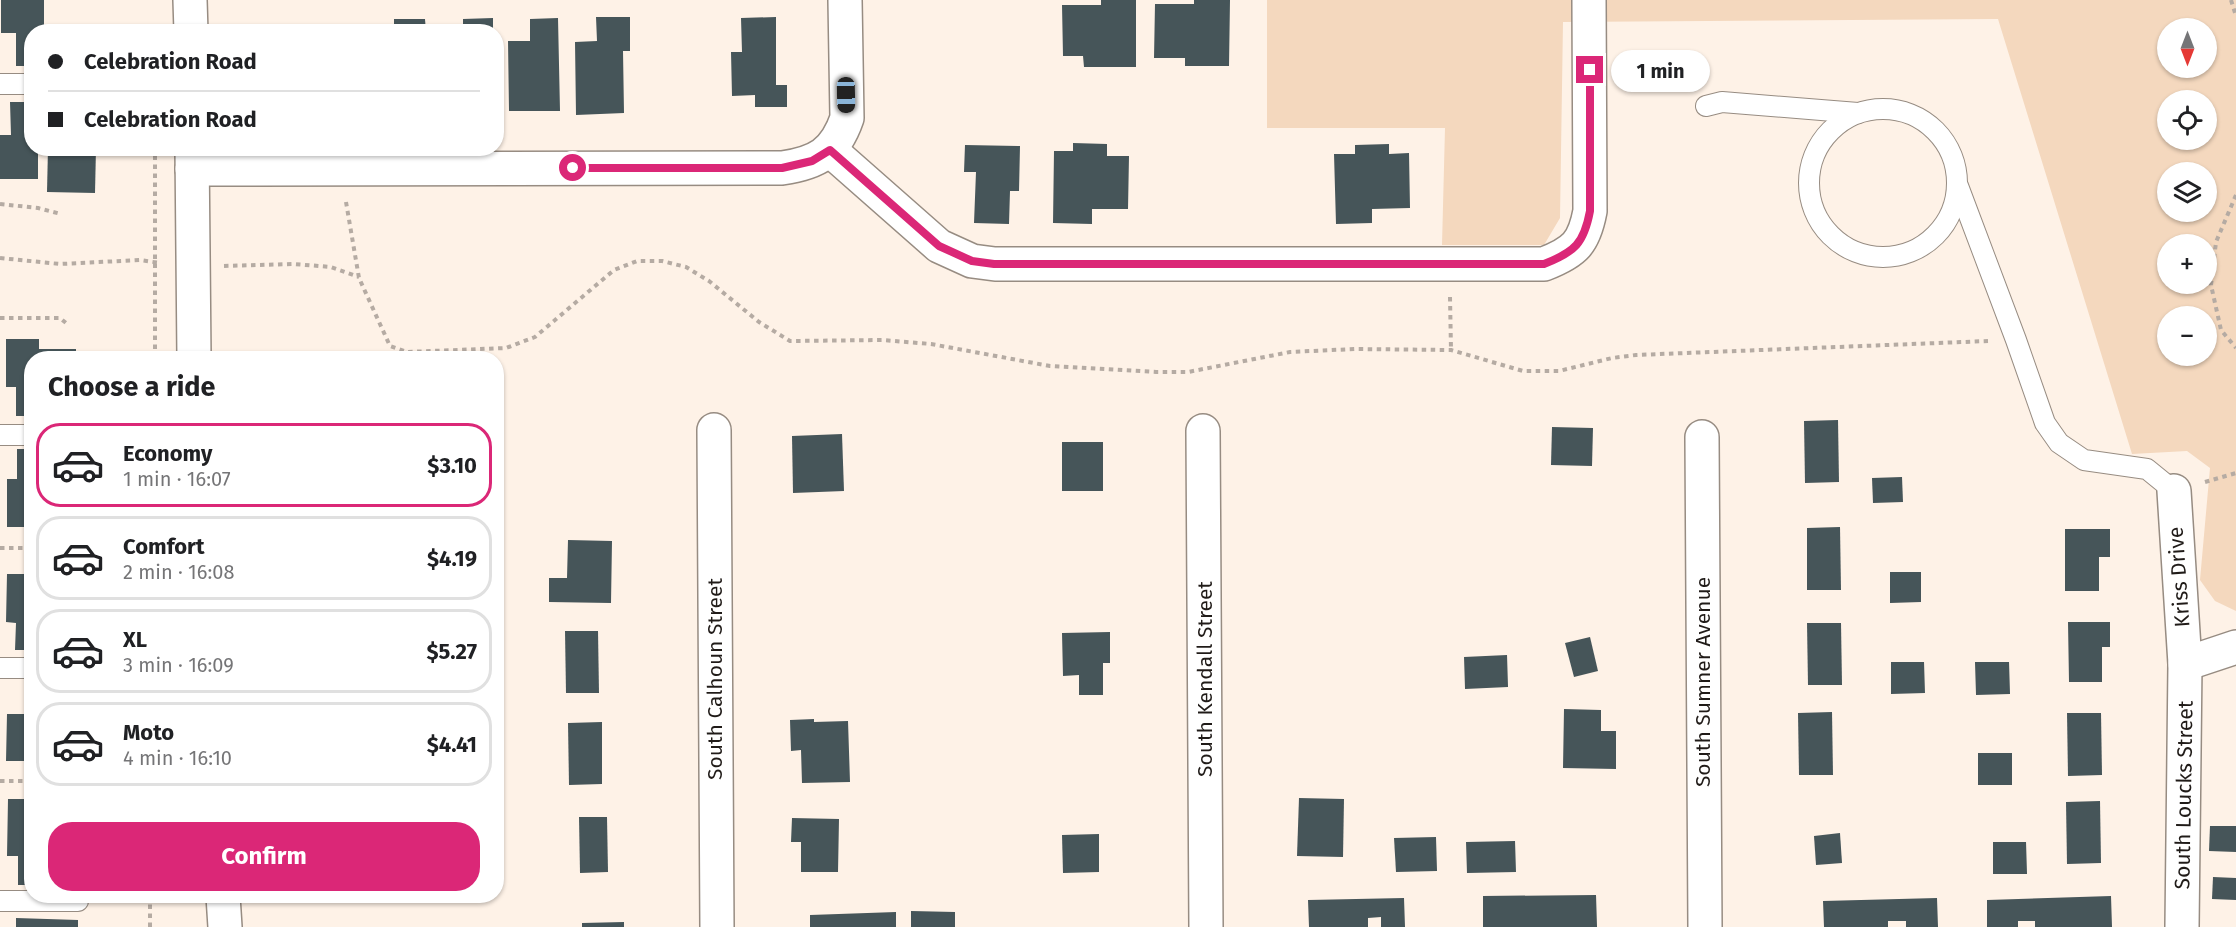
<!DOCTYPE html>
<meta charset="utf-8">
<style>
body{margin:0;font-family:"Fira Sans",sans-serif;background:#f2f2f2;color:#202124;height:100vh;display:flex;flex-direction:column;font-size:22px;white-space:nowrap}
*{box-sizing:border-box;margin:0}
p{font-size:20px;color:#757577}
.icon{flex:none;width:33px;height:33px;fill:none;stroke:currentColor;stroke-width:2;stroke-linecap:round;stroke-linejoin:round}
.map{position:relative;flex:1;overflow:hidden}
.sheet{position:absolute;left:24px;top:351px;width:480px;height:552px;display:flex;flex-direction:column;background:#fff;border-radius:24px;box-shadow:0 2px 4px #0004}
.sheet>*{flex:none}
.banner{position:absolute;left:24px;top:24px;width:480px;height:132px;border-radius:24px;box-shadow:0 2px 4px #0004;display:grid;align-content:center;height:132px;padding:0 24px;background:#fff}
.needle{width:39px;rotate:180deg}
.buttons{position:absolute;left:2157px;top:18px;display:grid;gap:12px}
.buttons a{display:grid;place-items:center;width:60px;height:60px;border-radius:50%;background:#fff;box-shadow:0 2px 4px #0004;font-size:30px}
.end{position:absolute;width:27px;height:27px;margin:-14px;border:8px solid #db2777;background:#fff;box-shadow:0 0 0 3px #fff}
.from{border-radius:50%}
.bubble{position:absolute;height:42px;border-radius:21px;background:#fff;box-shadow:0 2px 4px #0004;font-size:20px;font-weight:700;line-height:42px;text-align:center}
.car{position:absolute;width:18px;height:36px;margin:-18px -9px;border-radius:8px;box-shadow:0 0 4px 2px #0007;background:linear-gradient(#222 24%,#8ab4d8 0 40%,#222 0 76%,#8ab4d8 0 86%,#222 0)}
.banner b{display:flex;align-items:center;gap:21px;height:57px;font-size:22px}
.banner b+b{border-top:2px solid #e0e0e0}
.banner i{width:15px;height:15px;background:#202124}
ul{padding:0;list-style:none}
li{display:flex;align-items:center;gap:18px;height:84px;margin:0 12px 9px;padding:0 12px;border:3px solid #e0e0e0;border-radius:24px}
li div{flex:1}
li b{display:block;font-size:22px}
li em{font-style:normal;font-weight:700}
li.current{border-color:#db2777}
li>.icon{width:54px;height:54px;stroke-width:1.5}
h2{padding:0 24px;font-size:27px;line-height:72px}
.button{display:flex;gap:12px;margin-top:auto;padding:12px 24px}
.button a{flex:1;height:69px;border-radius:24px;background:#db2777;color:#fff;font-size:24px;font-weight:700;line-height:69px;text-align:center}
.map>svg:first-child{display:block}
.green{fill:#f4d8be;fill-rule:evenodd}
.building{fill:#465559}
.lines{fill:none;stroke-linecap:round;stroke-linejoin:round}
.lane-casing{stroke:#978c82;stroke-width:22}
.street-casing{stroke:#978c82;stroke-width:36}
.path{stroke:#b5aba3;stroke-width:4;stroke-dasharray:4.5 4.5;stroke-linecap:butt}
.lane{stroke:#fff;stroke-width:20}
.street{stroke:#fff;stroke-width:33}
.route{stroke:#db2777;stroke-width:8}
.labels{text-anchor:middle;stroke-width:6;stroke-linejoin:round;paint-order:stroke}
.street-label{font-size:21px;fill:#201b18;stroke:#fff}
</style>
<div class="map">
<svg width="2236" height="927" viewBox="0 0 2236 927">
<rect width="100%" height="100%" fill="#fef2e7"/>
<path class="green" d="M1267,0H2236V611L2215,601L2200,580L2210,468L2187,451L2132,454L1998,19L1563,22L1560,218L1544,245H1442L1445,128H1267ZM2168,28H2206V68H2168ZM2168,100H2206V140H2168ZM2168,172H2206V212H2168ZM2168,244H2206V284H2168ZM2168,316H2206V356H2168Z"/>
<g class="building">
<polygon points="1,0 44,0 44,32 32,32 32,66 16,66 16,33 1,33"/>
<polygon points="1101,0 1136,0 1136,67 1084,67 1083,56 1063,56 1062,5 1101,5"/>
<polygon points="1194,0 1230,0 1229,66 1185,66 1185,58 1154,58 1155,4 1194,4"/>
<polygon points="596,17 630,17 630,51 623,51 624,113 576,115 575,42 597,41"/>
<polygon points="776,17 776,85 787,85 787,107 755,107 755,95 732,96 731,52 742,52 741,18"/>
<polygon points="493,18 493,32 463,32 463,19"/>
<polygon points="558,18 560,111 509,111 508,41 530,41 530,19"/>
<polygon points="394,19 425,19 426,32 394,32"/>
<polygon points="10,102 32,102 32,148 38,148 38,179 0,179 0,135 11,135"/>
<polygon points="1073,143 1107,144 1107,156 1129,156 1128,209 1092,209 1092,224 1053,223 1054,151 1073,151"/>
<polygon points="1389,144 1389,154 1409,153 1410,208 1372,209 1372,223 1336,224 1334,154 1355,154 1355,145"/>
<polygon points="965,145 1020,146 1019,191 1010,191 1009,224 974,223 976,172 964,172"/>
<polygon points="48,148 96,148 95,193 47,192"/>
<polygon points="6,339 39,339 39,349 76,349 76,358 32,358 32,416 16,416 16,387 6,387"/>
<polygon points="1838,420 1839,482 1805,483 1804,421"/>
<polygon points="1552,427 1593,428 1592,466 1551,465"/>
<polygon points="842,434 844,491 793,493 792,436"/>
<rect x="1062" y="442" width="41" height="49"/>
<polygon points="17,449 32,449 32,527 7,527 7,479 17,479"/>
<polygon points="1902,477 1903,502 1873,503 1872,478"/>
<polygon points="1840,527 1841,590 1807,590 1807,528"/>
<polygon points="2065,529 2110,529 2110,557 2099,557 2099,591 2065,591"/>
<polygon points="568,540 612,541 611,603 549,602 549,578 567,578"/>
<polygon points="1890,572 1921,572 1921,602 1890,603"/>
<polygon points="7,574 32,574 32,650 15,650 16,623 6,622"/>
<polygon points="2068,622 2110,622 2110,647 2102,647 2102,682 2069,682"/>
<polygon points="1807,623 1841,623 1842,685 1808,685"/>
<polygon points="565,631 598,631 599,693 566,693"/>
<polygon points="1110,632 1110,663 1103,663 1103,695 1079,695 1079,675 1063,676 1062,633"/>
<polygon points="1590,637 1598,671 1574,677 1565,643"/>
<polygon points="1507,655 1508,687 1465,689 1464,657"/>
<polygon points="1891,662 1924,662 1925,693 1891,694"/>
<polygon points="1975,662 2009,662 2010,694 1976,695"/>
<polygon points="28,686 32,686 32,761 6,761 7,714 28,714"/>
<polygon points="1564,709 1601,710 1601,731 1616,731 1616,769 1563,768"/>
<polygon points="1832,712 1833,775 1799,775 1798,713"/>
<polygon points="2067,713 2101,713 2102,775 2068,776"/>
<polygon points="814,719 814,722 848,721 850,782 802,783 801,750 791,751 790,720"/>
<polygon points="602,722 602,784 569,785 568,723"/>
<rect x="1978" y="753" width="34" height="32"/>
<polygon points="1299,798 1344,799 1343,857 1297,856"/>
<polygon points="8,799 32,799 32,885 18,885 18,856 7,856"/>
<polygon points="2100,801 2101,863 2067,864 2066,802"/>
<polygon points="579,817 607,817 608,872 580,873"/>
<polygon points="792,818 839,819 838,872 801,872 801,842 791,842"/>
<polygon points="2210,826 2236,826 2236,852 2209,851"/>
<polygon points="1840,833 1842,863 1816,865 1814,836"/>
<polygon points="1099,834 1099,872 1063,873 1062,835"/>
<polygon points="1436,837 1437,871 1396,872 1394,838"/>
<polygon points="1515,841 1516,872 1467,873 1466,842"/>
<polygon points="1993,842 2026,842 2027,874 1993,874"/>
<polygon points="2213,877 2236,878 2236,900 2212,899"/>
<polygon points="1596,895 1597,927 1483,927 1483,896"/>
<polygon points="2111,896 2112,927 2035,927 2035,921 2018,921 2018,927 1987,927 1987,900"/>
<polygon points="1404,898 1405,927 1381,927 1381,917 1368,918 1368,927 1309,927 1308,900"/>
<polygon points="1937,898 1938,927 1906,927 1906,921 1888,921 1888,927 1824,927 1823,901"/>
<polygon points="911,911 955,912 955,927 911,927"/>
<polygon points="896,912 896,927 810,927 810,915"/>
<polygon points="16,918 78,920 78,927 16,927"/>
<polygon points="624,922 624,927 582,927 582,923"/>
</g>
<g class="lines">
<g class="lane-casing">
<g id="lane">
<polyline points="0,84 32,84"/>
<polyline points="1706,106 1722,102 1858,113"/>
<circle cx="1883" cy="183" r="74"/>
<polyline points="1958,186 2016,340 2045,423 2059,443 2084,460 2147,469 2174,491"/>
<polyline points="0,435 32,435"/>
<polyline points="0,668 32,668"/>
<polyline points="0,901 78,901"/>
</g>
</g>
<g class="street-casing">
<g id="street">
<polyline points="190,0 191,32"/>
<polyline points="192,148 194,358"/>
<path d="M830,150L939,246L972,261L995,264H1544C1575,252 1584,243 1590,211L1589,0"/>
<path d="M192,169L782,168C817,163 835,153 847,118L845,0"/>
<polyline points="714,430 717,927"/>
<polyline points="1203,431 1206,927"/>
<polyline points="1702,437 1705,927"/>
<polyline points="2174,491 2185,664 2182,927"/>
<polyline points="2185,664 2236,647"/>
<polyline points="223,896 225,927"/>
</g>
</g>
<g class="path">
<polyline points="2231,0 2236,16"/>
<polyline points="2236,195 2216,242 2211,285 2221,330 2236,348"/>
<polyline points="346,202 359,278 390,346 407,352 506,348 535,337 614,270 637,261 662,261 686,267 709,281 759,322 790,341 882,340 931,344 1050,366 1156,372 1188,372 1290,352 1355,349 1451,350 1523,371 1559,371 1612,358 1636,355 1988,341"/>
<polyline points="0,204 38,208 61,214"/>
<polyline points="0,258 60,264 140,260 160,263"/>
<polyline points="224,266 294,264 331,267 359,277"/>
<polyline points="1450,297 1451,350"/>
<polyline points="0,318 60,318 66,323"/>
<polyline points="155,358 155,148"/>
<polyline points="2205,482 2236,473"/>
<polyline points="0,548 32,548"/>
<polyline points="0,781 32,781"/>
<polyline points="150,927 150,896"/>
</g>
<use href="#lane" class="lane"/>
<use href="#street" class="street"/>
</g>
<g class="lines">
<path class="route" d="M573,168H782L812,161L830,150L939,246L972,261L994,264H1544C1575,252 1584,243 1590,211V70"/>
</g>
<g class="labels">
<g class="street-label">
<text transform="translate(2179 577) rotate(-94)" y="7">Kriss Drive</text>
<text transform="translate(715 679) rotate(-90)" y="7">South Calhoun Street</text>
<text transform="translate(1205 679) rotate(-90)" y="7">South Kendall Street</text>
<text transform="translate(1703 682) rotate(-90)" y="7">South Sumner Avenue</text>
<text transform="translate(2184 795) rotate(-89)" y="7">South Loucks Street</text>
</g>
</g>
</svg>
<div class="buttons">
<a><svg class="needle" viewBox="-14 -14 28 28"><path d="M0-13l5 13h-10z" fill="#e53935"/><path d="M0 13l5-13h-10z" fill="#757577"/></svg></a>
<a><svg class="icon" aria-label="locate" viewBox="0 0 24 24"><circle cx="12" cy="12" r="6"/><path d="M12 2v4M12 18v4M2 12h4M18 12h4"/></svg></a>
<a><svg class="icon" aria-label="layers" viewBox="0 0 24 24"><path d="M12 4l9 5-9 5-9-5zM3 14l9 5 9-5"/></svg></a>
<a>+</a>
<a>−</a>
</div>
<i class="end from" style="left:573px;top:168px"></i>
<i class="end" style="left:1590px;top:70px"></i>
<div class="bubble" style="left:1611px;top:50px;width:99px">1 min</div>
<i class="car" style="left:846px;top:95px;rotate:179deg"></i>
<div class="banner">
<b><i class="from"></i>Celebration Road</b>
<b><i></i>Celebration Road</b>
</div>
<section class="sheet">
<h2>Choose a ride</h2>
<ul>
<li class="current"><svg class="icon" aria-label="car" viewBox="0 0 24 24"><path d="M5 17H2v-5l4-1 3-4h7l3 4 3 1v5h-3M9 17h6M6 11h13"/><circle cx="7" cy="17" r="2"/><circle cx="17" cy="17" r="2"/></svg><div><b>Economy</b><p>1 min · 16:07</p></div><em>$3.10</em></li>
<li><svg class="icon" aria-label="car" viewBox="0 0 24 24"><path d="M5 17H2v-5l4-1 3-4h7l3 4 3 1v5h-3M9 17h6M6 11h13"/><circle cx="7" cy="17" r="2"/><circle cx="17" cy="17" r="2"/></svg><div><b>Comfort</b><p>2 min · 16:08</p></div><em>$4.19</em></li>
<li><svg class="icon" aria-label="car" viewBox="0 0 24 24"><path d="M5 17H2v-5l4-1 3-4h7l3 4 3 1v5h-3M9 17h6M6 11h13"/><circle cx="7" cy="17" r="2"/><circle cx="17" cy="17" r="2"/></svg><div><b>XL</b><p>3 min · 16:09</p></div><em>$5.27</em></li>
<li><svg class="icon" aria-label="car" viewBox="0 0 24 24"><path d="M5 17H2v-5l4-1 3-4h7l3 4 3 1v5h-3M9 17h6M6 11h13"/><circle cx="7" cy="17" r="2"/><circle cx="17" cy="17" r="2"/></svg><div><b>Moto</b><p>4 min · 16:10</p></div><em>$4.41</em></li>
</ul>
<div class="button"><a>Confirm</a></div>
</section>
</div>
